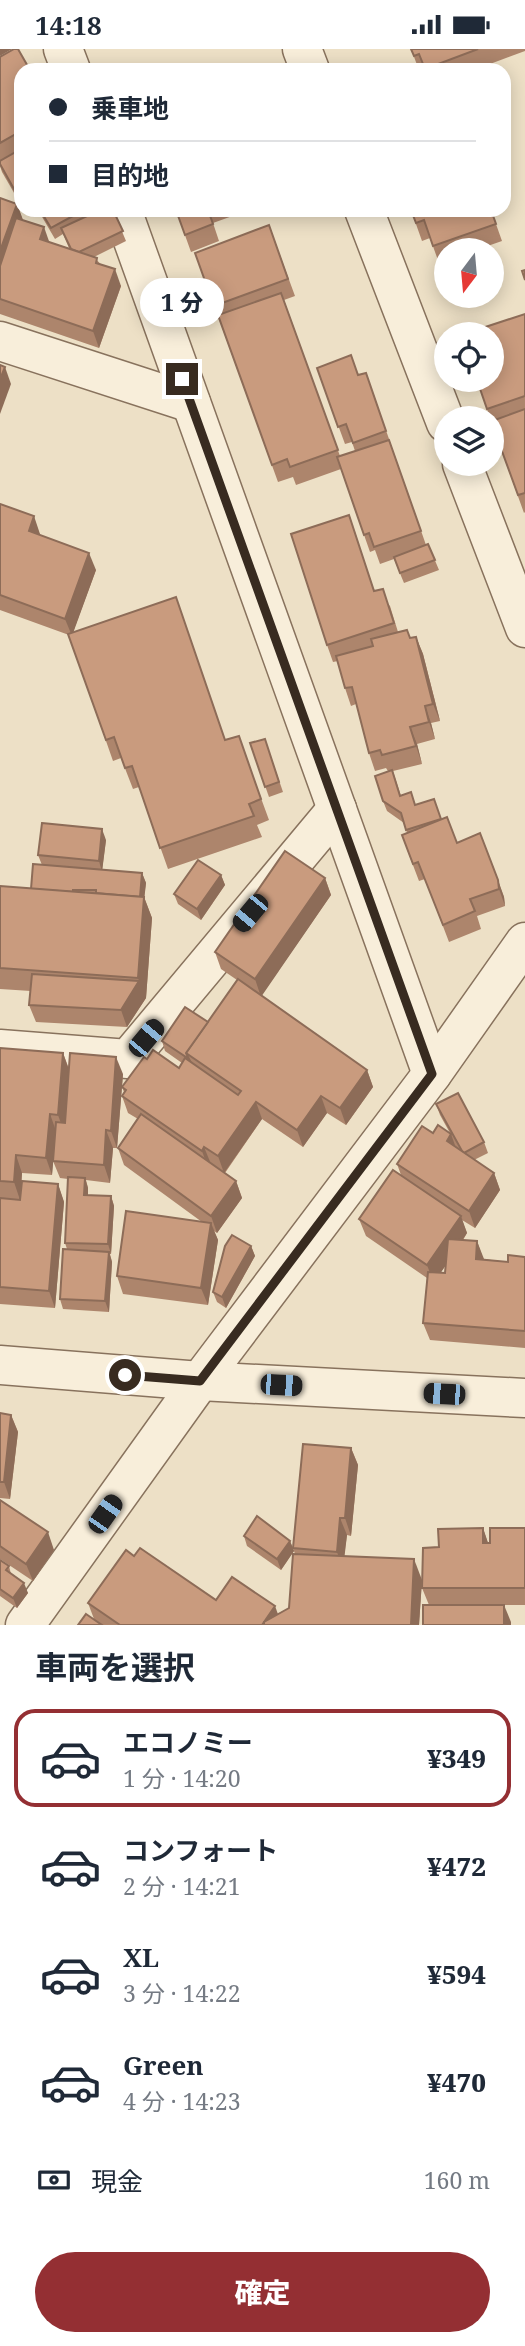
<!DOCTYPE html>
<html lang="ja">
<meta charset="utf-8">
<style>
body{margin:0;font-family:"Noto Serif","Noto Sans JP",serif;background:#f2f2f3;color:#1f2937;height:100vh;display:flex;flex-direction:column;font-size:26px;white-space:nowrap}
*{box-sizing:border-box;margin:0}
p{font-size:23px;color:#747a83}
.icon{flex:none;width:38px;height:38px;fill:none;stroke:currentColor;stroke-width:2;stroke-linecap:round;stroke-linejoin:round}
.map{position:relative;height:1576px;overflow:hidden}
.side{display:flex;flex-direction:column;background:#fff;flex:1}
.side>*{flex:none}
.hud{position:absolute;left:14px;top:14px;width:497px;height:154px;border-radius:21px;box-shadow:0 4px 18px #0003;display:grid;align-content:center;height:154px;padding:0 35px;background:#fff}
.needle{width:46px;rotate:196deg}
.controls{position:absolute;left:434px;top:189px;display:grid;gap:14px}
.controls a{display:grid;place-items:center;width:70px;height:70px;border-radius:50%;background:#fff;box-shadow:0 4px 18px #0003;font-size:35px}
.end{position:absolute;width:32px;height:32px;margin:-16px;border:9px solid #382b20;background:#fff;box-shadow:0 0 0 4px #fff}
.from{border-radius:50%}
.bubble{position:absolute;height:49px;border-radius:24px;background:#fff;box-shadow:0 4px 18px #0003;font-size:23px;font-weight:800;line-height:49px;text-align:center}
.car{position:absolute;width:21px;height:42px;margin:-21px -10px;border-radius:9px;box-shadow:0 0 5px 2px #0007;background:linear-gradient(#222 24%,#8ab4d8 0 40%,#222 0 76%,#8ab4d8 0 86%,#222 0)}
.hud b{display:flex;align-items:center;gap:24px;height:66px;font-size:26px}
.hud b+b{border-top:2px solid #e0e1e3}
.hud i{width:18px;height:18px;background:#1f2937}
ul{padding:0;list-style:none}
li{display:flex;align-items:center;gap:21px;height:98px;margin:0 14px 10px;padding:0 21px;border:4px solid transparent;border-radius:21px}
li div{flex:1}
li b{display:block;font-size:26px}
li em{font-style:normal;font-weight:800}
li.selected{border-color:#942f33}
li>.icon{width:63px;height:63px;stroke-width:1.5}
h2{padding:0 35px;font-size:32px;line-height:84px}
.pay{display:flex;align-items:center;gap:18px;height:77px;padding:0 35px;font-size:26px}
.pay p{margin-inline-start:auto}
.action{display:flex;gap:14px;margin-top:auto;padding:14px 35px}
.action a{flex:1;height:80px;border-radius:42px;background:#942f33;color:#fff;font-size:28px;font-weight:800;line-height:80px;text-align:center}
.status{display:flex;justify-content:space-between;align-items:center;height:49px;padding:0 35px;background:#fff;direction:ltr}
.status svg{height:19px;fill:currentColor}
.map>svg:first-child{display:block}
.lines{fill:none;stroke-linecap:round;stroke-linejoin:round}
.minor-casing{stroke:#88725d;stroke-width:41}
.minor{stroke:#f8eeda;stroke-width:38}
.wall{fill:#ad856c;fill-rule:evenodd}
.shaded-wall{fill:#8d6c58}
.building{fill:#c99b7e;stroke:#8d6c58;stroke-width:2}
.route{stroke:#382b20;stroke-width:9}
</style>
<div class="status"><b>14:18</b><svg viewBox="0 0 49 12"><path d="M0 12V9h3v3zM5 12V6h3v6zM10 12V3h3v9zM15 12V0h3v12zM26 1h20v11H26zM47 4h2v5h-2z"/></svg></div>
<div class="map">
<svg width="525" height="1576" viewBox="0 0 525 1576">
<rect width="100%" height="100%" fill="#ede0c6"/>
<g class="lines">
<g class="minor-casing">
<g id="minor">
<polyline points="63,0 71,21"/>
<polyline points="302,0 310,21"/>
<polyline points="122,161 432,1025"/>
<polyline points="364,161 446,374"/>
<polyline points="0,292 191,354"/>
<polyline points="462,415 525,579"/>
<polyline points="0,1000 128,1010 337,760"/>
<polyline points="0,1316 200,1332 525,1349"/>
<polyline points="25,1576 200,1332 432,1025 525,893"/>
</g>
</g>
<use href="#minor" class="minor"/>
</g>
<g class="wall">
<polygon points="411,0 525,0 525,2 474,21 419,21"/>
<polygon points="0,8 21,21 21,156 2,123 0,117"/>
<polygon points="0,149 17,155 23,172 49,193 69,199 63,185 55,190 38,161 113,161 126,192 94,208 121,237 99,299 0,265"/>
<polygon points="176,161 249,161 213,174 219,192 191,203"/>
<polygon points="411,161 491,161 502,192 476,201 446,201 446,212 439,214 430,189 422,192"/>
<polygon points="269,176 295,247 284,251 340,407 355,402 352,393 345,395 317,319 358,326 366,324 426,496 428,495 439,521 404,534 394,510 380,515 375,501 370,503 341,420 296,436 293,428 278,433 195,204"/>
<polygon points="525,265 525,463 524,464 492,375 492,369 490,369 477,331"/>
<polygon points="0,455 40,485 40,486 96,521 73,583 226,691 246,708 269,771 257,776 262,788 168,820 139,738 133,740 121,709 113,712 69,586 0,561"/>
<polygon points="355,483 374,542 390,557 398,583 410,589 416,588 423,605 440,672 431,674 435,690 417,695 422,715 393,722 401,747 441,770 457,794 480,784 504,848 505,857 477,867 481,880 449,893 425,830 419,832 408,803 407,784 404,774 387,762 383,752 388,722 386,719 375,722 369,704 356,655 351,657 345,639 338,612 333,613 327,596"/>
<polygon points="265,690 283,743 269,748 250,694"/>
<polygon points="106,791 102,821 142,824 146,834 144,848 152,869 146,949 127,978 36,973 29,956 31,942 0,940 0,837 31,840 42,816 38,806"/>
<polygon points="221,826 225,836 201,871 178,855 174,845"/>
<polygon points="325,829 331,846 261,947 367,1021 373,1038 346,1076 327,1064 303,1098 262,1070 225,1124 236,1132 242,1149 217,1184 214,1182 218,1191 208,1256 123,1245 117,1227 202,1173 124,1116 118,1099 138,1070 128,1064 122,1047 124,1043 122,1038 147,1010 179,1019 182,1014 165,1002 162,992 208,973 237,931 221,920 215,903"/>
<polygon points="0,999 63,1004 69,1020 123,1025 117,1099 113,1099 110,1134 86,1131 88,1139 88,1146 111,1147 114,1157 111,1205 110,1205 112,1213 109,1263 63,1260 60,1250 67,1200 65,1194 68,1130 60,1129 53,1112 52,1126 22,1124 21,1140 58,1135 64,1153 55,1259 0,1255 0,1149 20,1151 0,1149"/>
<path d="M436,1055L484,1093L488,1104L474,1111L494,1124L500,1141L475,1179L462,1171L467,1184L463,1191L477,1192L483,1210L508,1213L525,1208V1299L430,1291L423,1274L427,1229L366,1187L359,1170L401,1126L397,1115L450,1084L440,1066ZM446,1216L445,1224H440Z"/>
<polygon points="251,1197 255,1207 226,1259 217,1253 213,1243"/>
<polygon points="0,1364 11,1366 18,1383 10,1450 0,1449"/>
<polygon points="351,1399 358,1416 351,1487 347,1486 344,1507 422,1531 419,1576 78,1576 94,1570 88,1554 134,1507 216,1551 278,1565 289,1559 295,1505 293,1499"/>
<polygon points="0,1451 54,1501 33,1532 0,1510"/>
<polygon points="483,1479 488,1494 525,1479 525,1556 436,1556 511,1573 429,1556 422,1539 439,1498"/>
<polygon points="244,1487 290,1492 294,1502 281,1521 247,1497"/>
<polygon points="0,1511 9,1517 11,1525 28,1544 17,1559 0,1547"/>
</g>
<g class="shaded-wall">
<polygon points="0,0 12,0 0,7"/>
<polygon points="17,155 25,176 0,244 0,202"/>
<polygon points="44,178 50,195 40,190"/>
<polygon points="115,220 121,237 99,299 93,282"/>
<polygon points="5,318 11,335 0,365 0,330"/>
<polygon points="34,467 40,485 35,499 29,482"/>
<polygon points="89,504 96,521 72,587 65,570"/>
<polygon points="416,588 423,605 440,672 433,655"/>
<polygon points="425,657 431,674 435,690 429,673"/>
<polygon points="410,678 417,695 422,715 416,697"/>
<polygon points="102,780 106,791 102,823 99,812"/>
<polygon points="142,824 146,834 143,861 139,851"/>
<polygon points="221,826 225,836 201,871 197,860"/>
<polygon points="325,829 331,846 261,948 255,930"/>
<polygon points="498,831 504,848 505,857 499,840"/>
<polygon points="144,848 152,869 146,949 127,978 121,961 139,932 138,929"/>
<polygon points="63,1004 69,1021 64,1083 58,1066"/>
<polygon points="116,1008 123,1025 117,1099 111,1082"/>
<polygon points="367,1021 373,1038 346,1076 340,1059"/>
<polygon points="321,1047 327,1064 303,1098 297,1081"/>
<polygon points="256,1053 262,1070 224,1124 218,1107"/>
<polygon points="50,1065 56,1082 52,1126 46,1109"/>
<polygon points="106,1081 113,1099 110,1134 104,1116"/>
<polygon points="451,1085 457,1102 447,1092"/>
<polygon points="204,1098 211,1115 208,1119 202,1102"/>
<polygon points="16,1106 22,1124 20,1151 14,1133"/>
<polygon points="494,1124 500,1141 475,1179 469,1162"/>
<polygon points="85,1129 88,1139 88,1156 84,1146"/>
<polygon points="236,1132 242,1149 217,1184 211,1167"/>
<polygon points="58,1135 64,1153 55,1259 49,1242"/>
<polygon points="111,1147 114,1157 111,1205 108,1195"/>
<polygon points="461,1167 467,1184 434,1234 427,1216"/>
<polygon points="211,1174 218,1191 208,1256 201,1239"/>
<polygon points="477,1192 484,1210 482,1227 476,1210"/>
<polygon points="251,1197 255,1207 226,1259 222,1248"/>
<polygon points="109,1203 112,1213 109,1263 105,1252"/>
<polygon points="11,1366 18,1383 10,1450 4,1433"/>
<polygon points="351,1399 358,1416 351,1487 345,1469"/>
<polygon points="340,1469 347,1486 343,1520 337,1503"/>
<polygon points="483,1479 489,1497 483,1494"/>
<polygon points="48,1483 54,1501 33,1532 26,1515"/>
<polygon points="290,1492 294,1502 281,1521 277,1510"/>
<polygon points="414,1510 422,1531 419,1576 411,1576"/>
<polygon points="24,1534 28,1544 17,1559 13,1549"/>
<polygon points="504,1556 511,1573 511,1576 504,1576"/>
<polygon points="275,1557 282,1576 262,1576"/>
</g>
<g class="building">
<polygon points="14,0 18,0 30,21 21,21 21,82 0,94 0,8"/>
<polygon points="411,0 478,0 425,20 419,5 414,7"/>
<polygon points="21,100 21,148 19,149 0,115 0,112"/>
<polygon points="0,149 17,155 0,202"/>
<polygon points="40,161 84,161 51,179"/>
<polygon points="100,161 113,161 123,182 79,203 71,200 61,179"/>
<polygon points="176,161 208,161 213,175 185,186"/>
<polygon points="411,161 491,161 496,175 433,197 424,171 416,174"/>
<polygon points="16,169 44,178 40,190 97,209 96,214 115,220 93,282 0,250 0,217"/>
<polygon points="269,176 288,230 214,257 195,204"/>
<polygon points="525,221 525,231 522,222"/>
<polygon points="281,244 338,401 290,418 287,410 272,416 218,266"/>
<polygon points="525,265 525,347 487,360 477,331 492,331 492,285 464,285"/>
<polygon points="351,306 358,326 366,324 386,382 353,394 346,375 338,378 317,319"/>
<polygon points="0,316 5,318 0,330"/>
<polygon points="525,360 525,444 518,446 492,375 492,372"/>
<polygon points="389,391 421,482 374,498 369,484 364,486 337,408"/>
<polygon points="0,455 34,467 29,482 89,504 65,570 0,546"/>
<polygon points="349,466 374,542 383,540 394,574 327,596 291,485"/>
<polygon points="428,495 435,511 400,524 394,508"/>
<polygon points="176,548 225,691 239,687 261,750 249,755 254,767 160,799 132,717 125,719 114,688 106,691 68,585"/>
<polygon points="407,581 410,589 416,588 433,655 425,657 429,673 410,678 416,697 382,706 380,701 369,704 352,638 345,639 336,607 373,597 371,590"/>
<polygon points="265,690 279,733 265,738 250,694"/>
<polygon points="392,721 400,747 411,743 415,756 434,750 441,770 406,781 401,764 383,752 375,727"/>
<polygon points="447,768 457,794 480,784 498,831 499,840 470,850 475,862 443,876 418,813 413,815 402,786"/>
<polygon points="42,774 102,780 99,812 38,806"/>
<polygon points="285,802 325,829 255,930 215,903"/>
<polygon points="198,811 221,826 197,860 174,845"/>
<polygon points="33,815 142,824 140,848 96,844 96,841 73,841 73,843 31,840"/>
<polygon points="0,837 144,848 138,929 0,919"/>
<polygon points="32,925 139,932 121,961 29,956"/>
<polygon points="238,930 367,1021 340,1059 321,1047 297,1081 256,1053 218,1107 204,1098 202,1102 122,1047 126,1041 122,1038 144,1008 147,1010 153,1001 179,1019 185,1009 238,1046 241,1042 186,1004"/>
<polygon points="185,958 208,973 186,1004 189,1010 162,992"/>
<polygon points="0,999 63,1004 58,1066 50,1065 46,1109 16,1106 14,1133 0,1132"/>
<polygon points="70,1004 116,1008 111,1082 106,1081 104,1116 53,1112 56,1073 65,1074"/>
<polygon points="458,1044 484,1093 464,1104 462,1102 436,1055"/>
<polygon points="141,1065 236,1132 211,1167 118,1099"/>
<polygon points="438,1076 451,1085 447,1092 494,1124 469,1162 397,1115 422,1077 433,1084"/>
<polygon points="393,1121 461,1167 427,1216 359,1170"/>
<polygon points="68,1128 85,1129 84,1146 111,1147 108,1195 65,1194"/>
<polygon points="22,1132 58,1135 49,1242 0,1238 0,1149 20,1151"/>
<polygon points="126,1162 211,1174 201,1239 117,1227"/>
<polygon points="232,1186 251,1197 222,1248 213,1243 225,1197"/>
<polygon points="448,1190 477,1192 476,1210 508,1213 508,1206 525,1208 525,1282 423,1274 428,1223 445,1224"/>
<polygon points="63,1200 109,1203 105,1252 60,1250"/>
<polygon points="0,1364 11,1366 4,1433 0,1433"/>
<polygon points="303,1395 351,1399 345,1469 340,1469 337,1503 293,1499"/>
<polygon points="0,1451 48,1483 26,1515 0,1497"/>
<polygon points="257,1467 290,1492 277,1510 244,1487"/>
<polygon points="483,1479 483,1494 490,1494 490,1479 525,1479 525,1539 422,1539 423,1499 439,1498 438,1480"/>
<polygon points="140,1499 216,1551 232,1528 275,1557 262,1576 120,1576 88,1554 126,1501 134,1507"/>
<polygon points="293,1505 414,1510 411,1576 264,1576 264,1573 289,1559"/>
<polygon points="0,1511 9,1517 6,1521 24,1534 13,1549 0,1540"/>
<rect x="423" y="1556" width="81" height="20"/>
<polygon points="86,1565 102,1576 78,1576"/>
</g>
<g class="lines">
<polyline class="route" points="125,1326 200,1332 432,1025 182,330"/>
</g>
</svg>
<div class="controls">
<a><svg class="needle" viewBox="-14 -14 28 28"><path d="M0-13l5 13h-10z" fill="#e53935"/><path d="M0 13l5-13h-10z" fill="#747a83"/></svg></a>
<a><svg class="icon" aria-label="locate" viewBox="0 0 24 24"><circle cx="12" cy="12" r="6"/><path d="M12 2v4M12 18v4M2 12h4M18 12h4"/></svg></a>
<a><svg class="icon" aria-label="layers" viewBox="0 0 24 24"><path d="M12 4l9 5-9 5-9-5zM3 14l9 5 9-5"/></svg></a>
</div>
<i class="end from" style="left:125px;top:1326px"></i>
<i class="end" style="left:182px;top:330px"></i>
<div class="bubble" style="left:140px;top:229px;width:84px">1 分</div>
<i class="car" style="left:250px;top:864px;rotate:220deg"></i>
<i class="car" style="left:146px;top:989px;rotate:40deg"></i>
<i class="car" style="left:281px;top:1336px;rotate:93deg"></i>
<i class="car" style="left:444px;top:1345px;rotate:273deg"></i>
<i class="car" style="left:105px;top:1465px;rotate:35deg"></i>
<div class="hud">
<b><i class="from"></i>乗車地</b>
<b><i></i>目的地</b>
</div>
</div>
<section class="side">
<h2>車両を選択</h2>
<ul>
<li class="selected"><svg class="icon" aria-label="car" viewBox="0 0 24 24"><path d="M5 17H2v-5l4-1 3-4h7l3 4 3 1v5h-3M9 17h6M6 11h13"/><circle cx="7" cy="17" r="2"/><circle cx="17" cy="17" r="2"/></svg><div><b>エコノミー</b><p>1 分 · 14:20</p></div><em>¥349</em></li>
<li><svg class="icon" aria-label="car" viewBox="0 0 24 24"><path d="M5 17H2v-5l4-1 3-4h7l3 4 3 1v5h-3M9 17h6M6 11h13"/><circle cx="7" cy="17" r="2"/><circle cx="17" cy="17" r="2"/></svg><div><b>コンフォート</b><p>2 分 · 14:21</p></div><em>¥472</em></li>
<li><svg class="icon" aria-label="car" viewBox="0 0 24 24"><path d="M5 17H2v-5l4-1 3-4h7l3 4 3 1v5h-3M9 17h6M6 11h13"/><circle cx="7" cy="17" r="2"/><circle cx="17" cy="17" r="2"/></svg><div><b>XL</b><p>3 分 · 14:22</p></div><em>¥594</em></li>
<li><svg class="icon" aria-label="car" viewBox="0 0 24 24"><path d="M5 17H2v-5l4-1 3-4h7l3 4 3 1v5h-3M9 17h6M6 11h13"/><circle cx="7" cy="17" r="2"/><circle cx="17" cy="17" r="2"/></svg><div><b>Green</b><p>4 分 · 14:23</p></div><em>¥470</em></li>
</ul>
<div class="pay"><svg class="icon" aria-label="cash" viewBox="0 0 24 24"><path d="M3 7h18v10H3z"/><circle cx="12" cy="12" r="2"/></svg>現金<p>160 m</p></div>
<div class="action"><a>確定</a></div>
</section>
